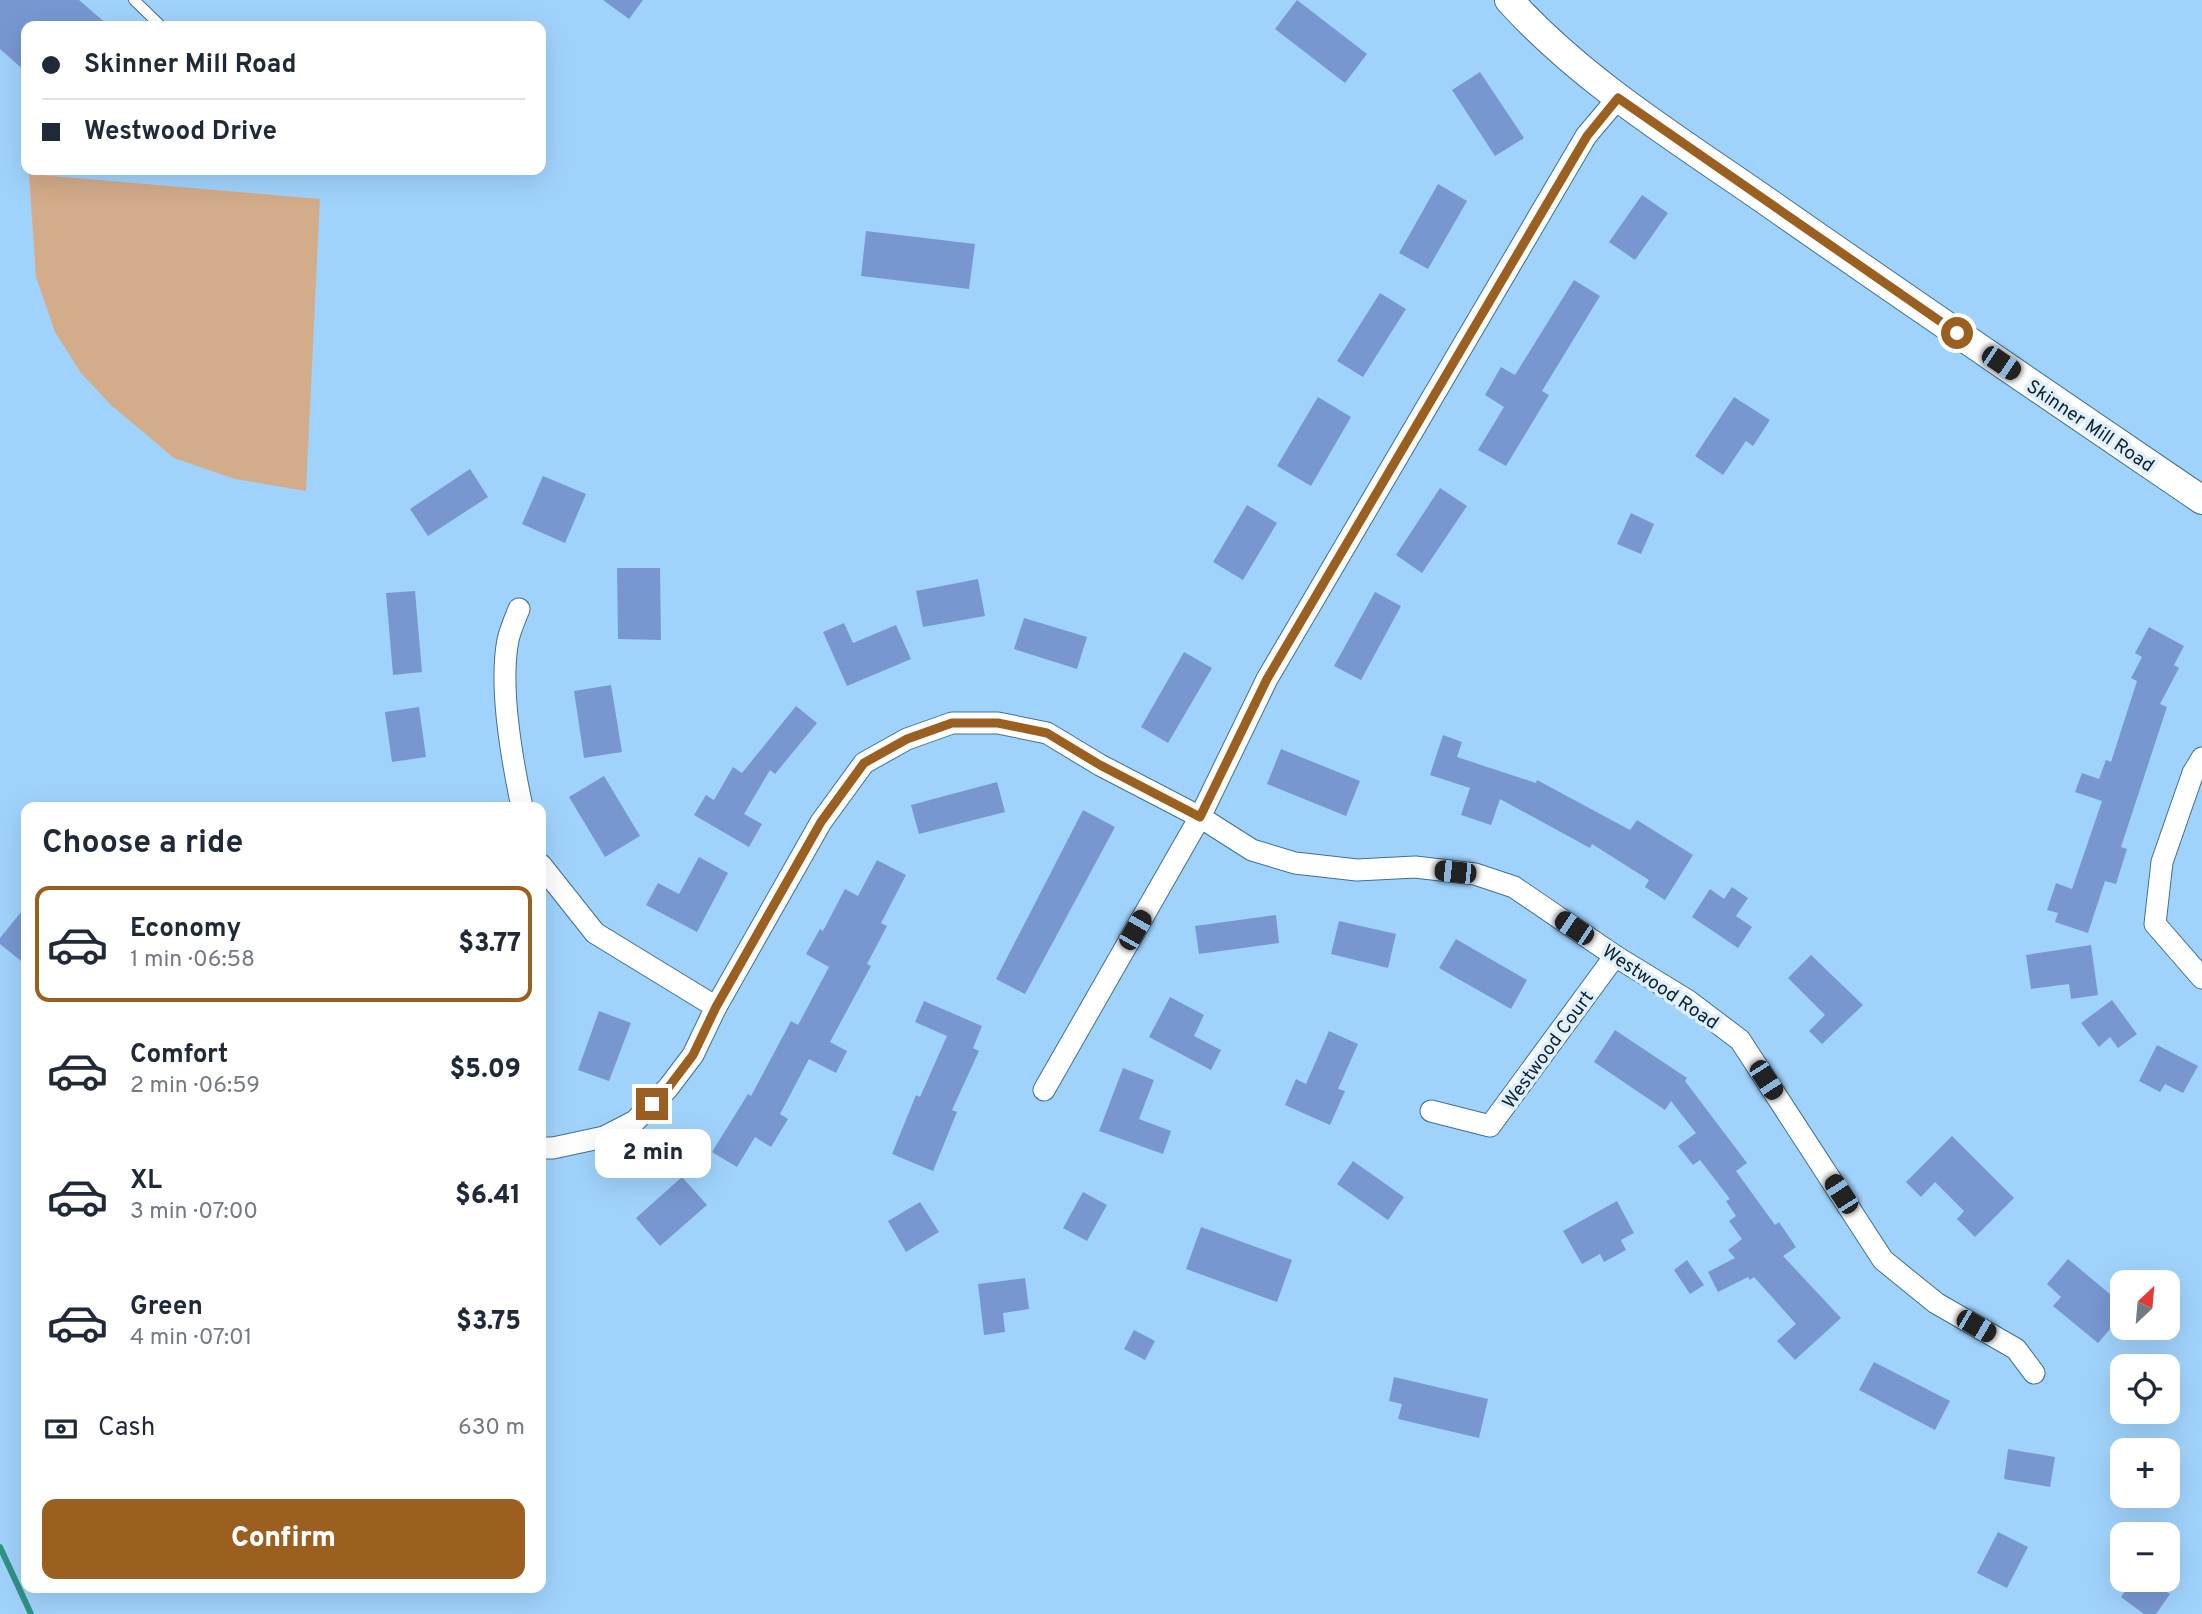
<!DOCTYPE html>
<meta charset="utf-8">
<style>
body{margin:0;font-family:Overpass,sans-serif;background:#f2f2f3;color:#1f2937;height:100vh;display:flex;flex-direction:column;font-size:26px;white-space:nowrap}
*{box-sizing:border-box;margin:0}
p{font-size:23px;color:#747a83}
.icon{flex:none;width:38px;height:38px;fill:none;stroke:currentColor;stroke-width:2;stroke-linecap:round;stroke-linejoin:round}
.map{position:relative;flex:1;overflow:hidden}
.drawer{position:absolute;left:21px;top:802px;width:525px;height:791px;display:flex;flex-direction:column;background:#fff;border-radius:14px;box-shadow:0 7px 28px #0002}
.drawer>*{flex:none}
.banner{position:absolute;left:21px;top:21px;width:525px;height:154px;border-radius:14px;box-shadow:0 7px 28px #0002;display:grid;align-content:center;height:154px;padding:0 21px;background:#fff}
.needle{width:46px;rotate:26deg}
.controls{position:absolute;left:2110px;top:1270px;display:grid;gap:14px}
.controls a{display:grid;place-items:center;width:70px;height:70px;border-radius:14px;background:#fff;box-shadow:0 7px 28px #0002;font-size:35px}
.end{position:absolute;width:32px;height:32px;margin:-16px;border:9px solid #9b5f20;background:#fff;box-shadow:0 0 0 4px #fff}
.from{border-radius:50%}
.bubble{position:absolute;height:49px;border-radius:14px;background:#fff;box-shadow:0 7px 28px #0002;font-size:23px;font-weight:800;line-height:49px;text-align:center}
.car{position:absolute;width:21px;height:42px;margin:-21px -10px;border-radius:9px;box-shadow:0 0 5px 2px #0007;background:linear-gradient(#222 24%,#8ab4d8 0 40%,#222 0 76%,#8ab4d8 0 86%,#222 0)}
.banner b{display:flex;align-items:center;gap:24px;height:66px;font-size:26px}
.banner b+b{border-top:2px solid #e0e1e3}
.banner i{width:18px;height:18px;background:#1f2937}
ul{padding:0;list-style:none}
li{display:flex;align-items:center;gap:21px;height:116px;margin:0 14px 10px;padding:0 7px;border:4px solid transparent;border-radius:14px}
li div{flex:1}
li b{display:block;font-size:26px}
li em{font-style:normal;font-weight:800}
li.active{border-color:#9b5f20}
li>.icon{width:63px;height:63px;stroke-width:1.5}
h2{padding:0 21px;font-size:32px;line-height:84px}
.pay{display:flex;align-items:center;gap:18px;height:77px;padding:0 21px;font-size:26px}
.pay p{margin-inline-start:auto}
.button{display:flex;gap:14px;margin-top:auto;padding:14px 21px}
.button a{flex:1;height:80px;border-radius:14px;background:#9b5f20;color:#fff;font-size:28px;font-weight:800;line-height:80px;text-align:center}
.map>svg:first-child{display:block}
.green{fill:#d3ac8a}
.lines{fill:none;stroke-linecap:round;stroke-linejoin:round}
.stream{stroke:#2e9386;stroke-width:6}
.building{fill:#7897d1}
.service-casing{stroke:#3f7094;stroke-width:12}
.minor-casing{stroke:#3f7094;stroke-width:23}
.tertiary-casing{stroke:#3f7094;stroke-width:30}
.service{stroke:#fff;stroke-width:10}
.minor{stroke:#fff;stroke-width:21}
.tertiary{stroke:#fff;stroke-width:28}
.route{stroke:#9b5f20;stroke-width:9}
.labels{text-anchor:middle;stroke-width:7;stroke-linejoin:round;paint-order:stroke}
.street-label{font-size:19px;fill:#0e2332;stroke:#e0effc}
</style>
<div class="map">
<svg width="2202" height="1614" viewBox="0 0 2202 1614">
<rect width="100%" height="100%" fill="#a0d3fc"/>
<polygon class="green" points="29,174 320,199 306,491 235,479 174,458 111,405 81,373 55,332 36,277"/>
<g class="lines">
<polyline class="stream" points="0,1547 31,1614"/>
</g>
<g class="building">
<polygon points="0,0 79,0 109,26 26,26 26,72 0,49"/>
<polygon points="603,0 643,0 629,19"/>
<polygon points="1297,0 1367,54 1345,83 1275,29"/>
<polygon points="1480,72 1524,138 1495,156 1452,90"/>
<polygon points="1438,184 1467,201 1428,269 1399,253"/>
<polygon points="1642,195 1668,213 1635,260 1609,242"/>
<polygon points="866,231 975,244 969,289 861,276"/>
<polygon points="1574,280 1600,296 1542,391 1549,395 1506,466 1478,450 1504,407 1485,395 1501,367 1515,375"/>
<polygon points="1380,293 1406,309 1363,377 1337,361"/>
<polygon points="1318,397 1351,417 1311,486 1277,466"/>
<polygon points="1734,397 1770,420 1753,446 1746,441 1723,475 1695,456"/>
<polygon points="470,469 488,497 428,536 410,509"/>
<polygon points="543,476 586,494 565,543 522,524"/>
<polygon points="1440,488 1467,506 1422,573 1396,555"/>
<polygon points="1247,505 1277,523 1243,580 1213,562"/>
<polygon points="1631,513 1654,524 1641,554 1617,544"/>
<polygon points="617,568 660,568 661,640 618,639"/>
<polygon points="978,579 985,616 923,627 916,591"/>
<polygon points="415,591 422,672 393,675 386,593"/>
<polygon points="1375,592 1401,606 1361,680 1334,666"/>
<polygon points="1024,618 1087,637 1077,669 1014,649"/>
<polygon points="844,623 853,643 896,625 911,659 847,686 823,632"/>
<polygon points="2149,627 2184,646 2174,665 2179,668 2160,704 2167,707 2121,847 2127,849 2116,884 2105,881 2088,933 2055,922 2058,913 2047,910 2056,883 2072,889 2102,801 2075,792 2082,773 2099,779 2106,760 2111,762 2137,681 2131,678 2142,657 2135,653"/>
<polygon points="1184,652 1212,668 1168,743 1141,727"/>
<polygon points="611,685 622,752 584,758 574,691"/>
<polygon points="796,706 817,723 775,774 770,770 744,814 762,824 749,847 694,815 706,795 714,800 733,767 742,773"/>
<polygon points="419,707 426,757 392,762 385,712"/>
<polygon points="1443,735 1462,742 1457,757 1536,783 1537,780 1630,830 1637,820 1693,855 1665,900 1645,887 1649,880 1592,844 1590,848 1500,799 1491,825 1461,815 1470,788 1430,775"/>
<polygon points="1281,749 1360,781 1346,816 1267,784"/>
<polygon points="604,776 640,836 605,857 569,797"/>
<polygon points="997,782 1005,812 919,834 911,805"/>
<polygon points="1083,810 1115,827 1025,994 996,979"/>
<polygon points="699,857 728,873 697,932 646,905 658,883 679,894"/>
<polygon points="877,860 906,875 881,923 887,926 867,964 871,966 830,1042 847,1051 836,1073 809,1059 780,1114 788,1119 771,1147 755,1137 737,1167 712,1152 748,1094 751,1096 791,1021 798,1025 829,967 806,954 820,929 823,931 845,889 858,896"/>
<polygon points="1732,887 1748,898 1736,916 1752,927 1738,948 1692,917 1710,889 1724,899"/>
<polygon points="26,906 26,965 0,944 0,938"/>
<polygon points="1276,915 1279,943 1199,954 1195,926"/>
<polygon points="1339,921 1396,934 1388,968 1331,954"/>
<polygon points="1456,939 1527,980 1511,1009 1439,968"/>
<polygon points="2091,945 2098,995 2071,999 2069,984 2031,989 2026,955"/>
<polygon points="1811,955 1863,1005 1822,1044 1809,1031 1825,1015 1788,978"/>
<polygon points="1170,997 1204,1015 1194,1036 1221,1050 1211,1070 1149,1037"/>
<polygon points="2112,1000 2137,1034 2118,1048 2110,1037 2099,1047 2081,1023"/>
<polygon points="924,1001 982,1026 973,1048 979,1051 952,1110 957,1112 933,1171 892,1154 916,1095 920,1097 947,1036 915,1022"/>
<polygon points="599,1011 631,1023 609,1081 578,1070"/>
<polygon points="1615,1030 1687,1078 1685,1081 1747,1163 1736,1171 1775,1225 1779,1222 1796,1247 1783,1256 1841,1318 1795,1360 1777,1341 1796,1324 1754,1277 1750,1280 1748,1277 1718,1292 1708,1272 1735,1258 1728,1250 1742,1239 1729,1221 1736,1216 1726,1201 1730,1199 1700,1160 1693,1165 1678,1146 1696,1133 1671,1101 1665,1110 1594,1062"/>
<polygon points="1329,1031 1358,1044 1338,1089 1345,1091 1330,1125 1285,1105 1296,1079 1306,1084"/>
<polygon points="2157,1045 2198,1066 2183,1093 2165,1084 2160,1092 2139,1081"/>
<polygon points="1123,1068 1154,1080 1139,1119 1171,1131 1163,1154 1099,1131"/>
<polygon points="1952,1136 2014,1198 1975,1237 1957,1219 1964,1211 1935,1182 1921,1197 1906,1182"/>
<polygon points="1353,1161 1404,1197 1388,1220 1337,1184"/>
<polygon points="682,1177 707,1205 660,1246 636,1218"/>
<polygon points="1083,1192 1107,1205 1087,1241 1063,1228"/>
<polygon points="1617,1201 1634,1233 1621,1240 1626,1250 1604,1262 1600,1254 1582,1264 1563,1231"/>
<polygon points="920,1202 939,1232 906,1252 888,1221"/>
<polygon points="1201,1227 1292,1260 1277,1302 1186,1269"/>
<polygon points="2068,1259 2123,1305 2123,1314 2098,1343 2053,1306 2061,1297 2047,1284"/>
<polygon points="1687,1260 1704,1285 1690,1294 1674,1270"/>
<polygon points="1025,1278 1029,1309 1003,1313 1005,1332 984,1335 978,1284"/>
<polygon points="1134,1330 1155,1341 1145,1360 1124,1349"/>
<polygon points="1874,1362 1950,1401 1935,1430 1859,1390"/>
<polygon points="1394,1377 1488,1399 1479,1438 1398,1419 1402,1404 1389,1401"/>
<polygon points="2008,1449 2055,1457 2050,1487 2004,1479"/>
<polygon points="1998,1532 2028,1547 2007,1588 1977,1573"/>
<polygon points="2133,1580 2167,1580 2162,1588 2170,1594 2156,1614 2144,1614 2121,1597"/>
</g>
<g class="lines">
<g class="service-casing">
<polyline id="service" points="134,0 161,26"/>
</g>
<g class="minor-casing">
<g id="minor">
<path d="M519,609C515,619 510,630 508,640C499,686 512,760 522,807"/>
<polyline points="2202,758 2193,773 2162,862 2155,924 2202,978"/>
<polyline points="541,865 595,933 716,1007"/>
<polyline points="1044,1090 1200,817 1267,679 1586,136 1618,98"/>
<polyline points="1431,1111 1490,1126 1615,956"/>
<polyline points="541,1148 553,1148 604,1137 635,1121 668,1088 693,1055 716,1007 821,822 864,763 907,739 952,723 998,723 1047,733 1100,765 1200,817 1252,850 1295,863 1357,870 1415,867 1475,874 1514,887 1615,956 1687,1000 1740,1040 1883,1260 1936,1303 2016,1349 2034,1373"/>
</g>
</g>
<g class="tertiary-casing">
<path id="tertiary" d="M1509,0C1584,83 1682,142 1772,205C1915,305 2058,402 2202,500"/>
</g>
<use href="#service" class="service"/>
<use href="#minor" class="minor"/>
<use href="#tertiary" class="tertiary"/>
</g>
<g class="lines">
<polyline class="route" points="652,1104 668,1088 693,1055 716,1007 821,822 864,763 907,739 952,723 998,723 1047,733 1100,765 1200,817 1267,679 1587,136 1618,98 1957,333"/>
</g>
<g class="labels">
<g class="street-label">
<text transform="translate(2091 425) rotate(34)" y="7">Skinner Mill Road</text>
<text transform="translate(1661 986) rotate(34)" y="7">Westwood Road</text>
<text transform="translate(1547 1049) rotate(-54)" y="7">Westwood Court</text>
</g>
</g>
</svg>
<div class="controls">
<a><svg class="needle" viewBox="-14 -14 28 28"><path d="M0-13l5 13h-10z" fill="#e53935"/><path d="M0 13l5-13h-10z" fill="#747a83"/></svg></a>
<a><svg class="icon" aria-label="locate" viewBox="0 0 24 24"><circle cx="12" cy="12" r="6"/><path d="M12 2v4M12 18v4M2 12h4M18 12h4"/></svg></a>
<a>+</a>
<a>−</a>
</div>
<i class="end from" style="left:1957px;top:333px"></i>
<i class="end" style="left:652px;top:1104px"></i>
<div class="bubble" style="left:595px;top:1129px;width:116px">2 min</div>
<i class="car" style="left:2001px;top:363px;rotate:124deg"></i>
<i class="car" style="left:1455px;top:872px;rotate:276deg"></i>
<i class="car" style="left:1574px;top:928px;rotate:304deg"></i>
<i class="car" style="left:1135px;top:930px;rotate:30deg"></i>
<i class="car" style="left:1766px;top:1080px;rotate:147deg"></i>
<i class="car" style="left:1841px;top:1194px;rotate:327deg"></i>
<i class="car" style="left:1976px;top:1326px;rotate:120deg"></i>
<div class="banner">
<b><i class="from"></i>Skinner Mill Road</b>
<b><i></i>Westwood Drive</b>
</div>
<section class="drawer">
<h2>Choose a ride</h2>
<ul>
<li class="active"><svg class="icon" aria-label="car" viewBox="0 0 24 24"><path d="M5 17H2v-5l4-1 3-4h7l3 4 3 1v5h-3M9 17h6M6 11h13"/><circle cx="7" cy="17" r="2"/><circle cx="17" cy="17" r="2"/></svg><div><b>Economy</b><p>1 min · 06:58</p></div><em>$3.77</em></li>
<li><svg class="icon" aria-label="car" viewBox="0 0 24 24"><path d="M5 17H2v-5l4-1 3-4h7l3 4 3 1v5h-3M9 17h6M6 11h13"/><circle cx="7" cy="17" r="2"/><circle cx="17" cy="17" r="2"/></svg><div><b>Comfort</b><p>2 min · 06:59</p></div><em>$5.09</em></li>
<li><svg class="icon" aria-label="car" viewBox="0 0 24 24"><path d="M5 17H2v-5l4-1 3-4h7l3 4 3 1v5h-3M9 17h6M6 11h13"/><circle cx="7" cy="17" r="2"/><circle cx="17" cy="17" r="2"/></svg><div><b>XL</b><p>3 min · 07:00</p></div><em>$6.41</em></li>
<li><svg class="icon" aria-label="car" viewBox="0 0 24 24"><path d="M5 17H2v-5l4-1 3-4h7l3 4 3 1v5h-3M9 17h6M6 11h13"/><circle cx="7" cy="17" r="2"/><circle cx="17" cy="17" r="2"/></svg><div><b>Green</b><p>4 min · 07:01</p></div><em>$3.75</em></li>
</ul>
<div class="pay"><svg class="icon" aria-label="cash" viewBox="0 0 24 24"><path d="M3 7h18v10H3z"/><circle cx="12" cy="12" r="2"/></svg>Cash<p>630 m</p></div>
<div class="button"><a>Confirm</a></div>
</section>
</div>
